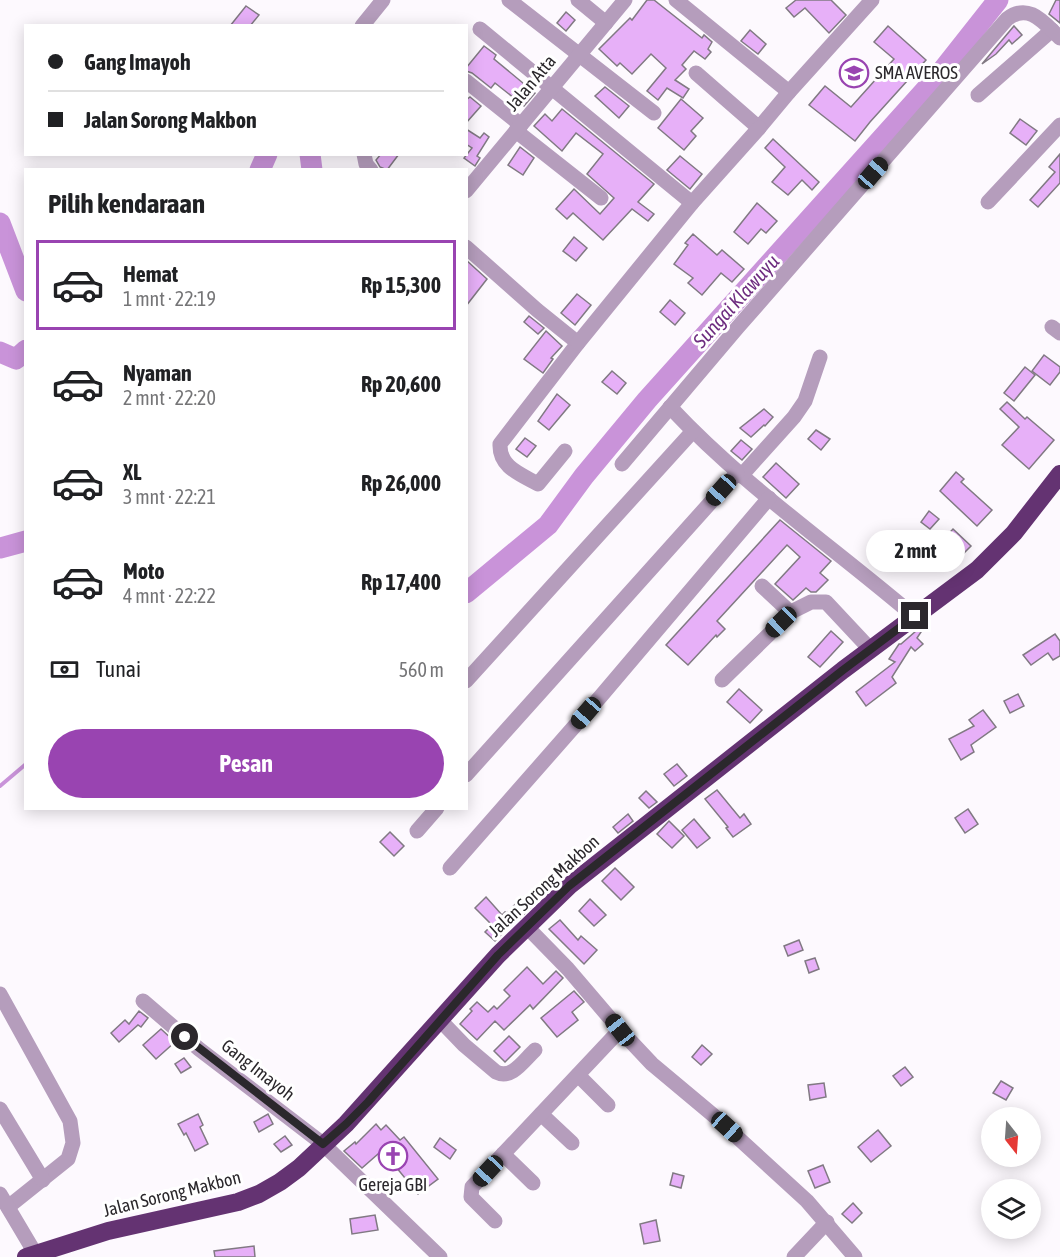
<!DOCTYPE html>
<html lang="id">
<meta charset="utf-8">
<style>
body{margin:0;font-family:"Asap Condensed",sans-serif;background:#f2f2f2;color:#202124;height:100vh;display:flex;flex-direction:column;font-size:22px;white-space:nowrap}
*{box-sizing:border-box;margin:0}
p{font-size:20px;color:#757577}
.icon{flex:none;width:33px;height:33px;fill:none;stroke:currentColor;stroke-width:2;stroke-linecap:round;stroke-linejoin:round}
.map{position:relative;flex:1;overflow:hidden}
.sheet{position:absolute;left:24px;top:168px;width:444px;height:642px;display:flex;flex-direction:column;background:#fff;border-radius:0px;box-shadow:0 3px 15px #0003}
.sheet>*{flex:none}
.guide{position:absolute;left:24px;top:24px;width:444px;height:132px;border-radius:0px;box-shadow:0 3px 15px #0003;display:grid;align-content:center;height:132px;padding:0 24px;background:#fff}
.needle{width:39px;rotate:163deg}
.buttons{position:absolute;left:981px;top:1107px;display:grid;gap:12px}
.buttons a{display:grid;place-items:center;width:60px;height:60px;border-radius:50%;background:#fff;box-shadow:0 3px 15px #0003;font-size:30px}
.end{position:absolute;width:27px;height:27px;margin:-14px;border:8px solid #2b282c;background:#fff;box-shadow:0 0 0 3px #fff}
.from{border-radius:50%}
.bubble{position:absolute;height:42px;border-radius:21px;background:#fff;box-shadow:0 3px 15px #0003;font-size:20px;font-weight:700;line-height:42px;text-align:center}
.car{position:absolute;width:18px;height:36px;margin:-18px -9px;border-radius:8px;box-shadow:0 0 4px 2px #0007;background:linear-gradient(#222 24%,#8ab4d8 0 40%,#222 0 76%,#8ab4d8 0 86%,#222 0)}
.guide b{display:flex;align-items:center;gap:21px;height:57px;font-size:22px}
.guide b+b{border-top:2px solid #e0e0e0}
.guide i{width:15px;height:15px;background:#202124}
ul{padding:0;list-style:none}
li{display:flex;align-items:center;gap:18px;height:90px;margin:0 12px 9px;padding:0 12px;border:3px solid transparent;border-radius:0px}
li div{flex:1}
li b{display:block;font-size:22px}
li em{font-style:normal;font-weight:700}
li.on{border-color:#9944b1}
li>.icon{width:54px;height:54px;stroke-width:1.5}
h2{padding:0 24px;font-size:27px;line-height:72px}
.pay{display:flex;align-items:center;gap:15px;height:66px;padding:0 24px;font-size:22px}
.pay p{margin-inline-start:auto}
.action{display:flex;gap:12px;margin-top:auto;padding:12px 24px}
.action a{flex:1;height:69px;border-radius:36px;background:#9944b1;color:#fff;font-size:24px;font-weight:700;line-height:69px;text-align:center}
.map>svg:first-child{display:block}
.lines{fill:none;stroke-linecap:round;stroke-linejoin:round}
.stream{stroke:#c993d9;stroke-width:4}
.river{stroke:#c993d9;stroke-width:21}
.building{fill:#e7b0f8;stroke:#817983;stroke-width:1.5}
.minor{stroke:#b59dbc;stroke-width:15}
.highway{stroke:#643372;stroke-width:18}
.route{stroke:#2b282c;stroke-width:8}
.labels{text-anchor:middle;stroke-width:6;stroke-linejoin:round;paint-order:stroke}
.poi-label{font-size:18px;fill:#2b282c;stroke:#fff;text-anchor:start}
.street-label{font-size:18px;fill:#2b282c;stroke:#fff}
.water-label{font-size:20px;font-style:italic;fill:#6e2d80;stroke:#fff}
</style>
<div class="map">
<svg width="1060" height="1257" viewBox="0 0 1060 1257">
<rect width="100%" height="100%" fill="#fdf9fe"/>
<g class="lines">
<polyline class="stream" points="0,786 26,764"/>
<g class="river">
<polyline points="310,154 312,170"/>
<polyline points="260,170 267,154"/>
<polyline points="0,223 26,291"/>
<polyline points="0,352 16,359 26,350"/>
<polyline points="0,548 26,541"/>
<polyline points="466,593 548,525 584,476 647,400 938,76 998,0"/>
</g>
</g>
<g class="building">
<polygon points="647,0 654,0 702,38 704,35 712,42 708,49 711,52 705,59 694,51 682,65 686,69 675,80 689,89 683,98 667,88 658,100 647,91 666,68 651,54 632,74 620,63 617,66 599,49 630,18 632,20"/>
<polygon points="796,0 831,0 846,15 829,33 805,8 794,17 786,8"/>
<polygon points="1056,0 1060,0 1060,23 1049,14"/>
<polygon points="246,6 259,15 250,26 230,26"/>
<polygon points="566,12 575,20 566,31 557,23"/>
<polygon points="888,26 926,60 870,122 855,141 809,105 825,86 851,107 894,59 874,42"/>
<polygon points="1014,26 1022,35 1012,44 1009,40 996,54 982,64"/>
<polygon points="750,30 766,44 758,54 741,41"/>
<polygon points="484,46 496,55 494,59 535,93 524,106 495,83 491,88 472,73 466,71 466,68"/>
<polygon points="605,87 629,106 619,118 595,96"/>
<polygon points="470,97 481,106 466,123 466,100"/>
<polygon points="681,99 703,118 691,131 696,136 684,150 658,128"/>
<polygon points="562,109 654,184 638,202 654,214 648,221 632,209 603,240 573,213 567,219 556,209 574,189 600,214 614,198 587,174 603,154 576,133 562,151 534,126 545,114 552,121"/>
<polygon points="1020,119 1037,131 1026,145 1010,133"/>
<polygon points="466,129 480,138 484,133 489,137 477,156 480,158 475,166 464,158 472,148 466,144"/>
<polygon points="773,139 819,182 812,190 802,180 788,195 772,182 785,167 765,148"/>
<polygon points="520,147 534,158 523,175 508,165"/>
<polygon points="381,154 399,154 387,170 380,167 376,160"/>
<polygon points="1060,154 1060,183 1038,207 1030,200 1055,172 1049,167"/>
<polygon points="680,156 702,174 690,189 667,170"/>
<polygon points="757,203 777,221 766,233 761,229 748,244 734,232"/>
<polygon points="693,234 717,255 722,250 744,269 732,282 721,273 702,295 688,283 693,278 674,264 688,245 685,243"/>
<polygon points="574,237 587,248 576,261 563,251"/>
<polygon points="466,260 487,279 466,306"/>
<polygon points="577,294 591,305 575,325 561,313"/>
<polygon points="670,300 685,313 675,325 660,312"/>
<polygon points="529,316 544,328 538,334 524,322"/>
<polygon points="546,331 562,346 551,358 553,359 543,373 524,359"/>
<polygon points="1044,355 1060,367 1060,372 1050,385 1032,371"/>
<polygon points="1025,367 1035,375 1014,401 1004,393"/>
<polygon points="612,371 626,383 617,394 602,382"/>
<polygon points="557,394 570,405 549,430 538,421"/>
<polygon points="1007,402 1025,419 1027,417 1054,440 1029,469 1002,445 1019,427 1000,409"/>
<polygon points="764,409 773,417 765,426 764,425 751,437 740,428"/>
<polygon points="816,430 830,439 821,450 808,439"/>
<polygon points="525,438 536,446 527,457 516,449"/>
<polygon points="741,440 752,449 742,460 731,451"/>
<polygon points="776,463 799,484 786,498 763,477"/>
<polygon points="956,472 964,479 961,482 992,510 977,526 940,491"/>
<polygon points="929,511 939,519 930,529 921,522"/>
<polygon points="780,520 831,561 820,573 828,580 816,592 811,592 806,588 793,600 775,584 800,557 787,545 717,621 725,629 717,637 716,635 688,665 666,645"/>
<polygon points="953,529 971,546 957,560 940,543"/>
<polygon points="923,625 925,626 917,638 923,644 915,651 911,647 892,677 896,683 866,706 856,692 895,662 889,659 899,644 901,644"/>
<polygon points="831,631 843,642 820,667 808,657"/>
<polygon points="1055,634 1060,641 1060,656 1053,660 1048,653 1031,665 1023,655"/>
<polygon points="739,689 762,710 750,723 727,702"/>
<polygon points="1018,694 1024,706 1010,713 1004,701"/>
<polygon points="983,710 996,727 971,745 974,752 961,760 949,739 974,726 969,720"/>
<polygon points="677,764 687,776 674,786 664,774"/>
<polygon points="717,790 740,818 744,814 751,824 733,837 726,828 728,827 705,799"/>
<polygon points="646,791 657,802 649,808 639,798"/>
<polygon points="968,809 978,824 965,833 955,818"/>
<polygon points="628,814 633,821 618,833 613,827"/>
<polygon points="694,819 710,838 697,848 682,830"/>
<polygon points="669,821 684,836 672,848 657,834"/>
<polygon points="390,832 404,846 394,856 380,842"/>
<polygon points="615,868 634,887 621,900 602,881"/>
<polygon points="486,897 502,915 505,912 507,913 521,898 531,907 520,918 519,916 495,941 485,932 492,925 475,908"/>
<polygon points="590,899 606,915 594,926 579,911"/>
<polygon points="560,920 578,940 581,936 597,950 584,964 549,929"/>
<polygon points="799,940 803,950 788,956 784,946"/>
<polygon points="815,958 819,969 809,973 805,961"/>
<polygon points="527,967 543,984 556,971 563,978 533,1009 530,1005 504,1030 495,1021 477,1040 460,1024 472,1011 470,1009 477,1002 488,1012 494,1006 497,1009 510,996 504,990"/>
<polygon points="574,991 584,1002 572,1012 578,1020 557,1037 541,1018"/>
<polygon points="139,1011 148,1018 141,1027 138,1025 119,1042 111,1033 125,1020 129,1024"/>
<polygon points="161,1029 175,1042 156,1059 143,1045"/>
<polygon points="509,1036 520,1047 505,1062 494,1051"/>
<polygon points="702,1045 712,1054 701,1065 692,1057"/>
<polygon points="184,1058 191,1067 181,1073 175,1064"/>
<polygon points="905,1067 913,1077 901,1086 893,1076"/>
<polygon points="1001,1081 1013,1088 1006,1100 993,1093"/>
<polygon points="824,1083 826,1097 810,1100 808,1085"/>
<polygon points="198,1114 203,1125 200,1127 208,1144 195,1151 186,1133 184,1135 178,1124"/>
<polygon points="268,1114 273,1124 259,1132 254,1122"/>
<polygon points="376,1124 381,1130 386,1125 400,1140 404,1137 438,1179 418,1194 396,1167 393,1169 378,1154 362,1168 344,1151 355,1142 356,1144"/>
<polygon points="878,1130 891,1146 871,1162 858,1147"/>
<polygon points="285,1136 292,1145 281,1152 274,1144"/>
<polygon points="440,1138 456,1150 450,1159 434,1147"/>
<polygon points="823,1165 830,1182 815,1188 808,1171"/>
<polygon points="673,1173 684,1176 681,1188 670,1185"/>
<polygon points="853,1203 862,1213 852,1223 842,1214"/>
<polygon points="375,1215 378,1230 352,1234 350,1219"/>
<polygon points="656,1220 660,1241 644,1244 640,1224"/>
<polygon points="254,1246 255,1257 215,1257 214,1251"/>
</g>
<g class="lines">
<g class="minor">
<polyline points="509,0 654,113"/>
<polyline points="578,0 606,23"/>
<polyline points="676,0 789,92"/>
<polyline points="362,26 383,0"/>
<polyline points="480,29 692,203"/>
<polyline points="696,73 759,128 789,92 872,0"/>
<polyline points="466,81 521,125"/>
<polyline points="978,95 1052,30"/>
<polyline points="516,131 601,198"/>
<polyline points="364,154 366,164 371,170"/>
<polyline points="466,191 625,0"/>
<polyline points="988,202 1060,125"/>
<path d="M466,247L537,310L578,343L500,444C499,467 520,474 538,484L565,451"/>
<polyline points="1052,327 1060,333"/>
<polyline points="578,343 692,203 759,128"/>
<path d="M670,407C744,486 833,547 915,617"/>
<path d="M622,464L738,327L1007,19C1029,2 1044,23 1060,38"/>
<polyline points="741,476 794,417 805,401 820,357"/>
<polyline points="762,586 791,613"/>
<polyline points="722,680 793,611 811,602 826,602 870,649"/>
<polyline points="466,681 693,431"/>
<polyline points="466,775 737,473"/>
<polyline points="417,831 437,808"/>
<polyline points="450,868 601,696 769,498"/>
<polyline points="526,926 568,969 620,1030 652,1064 713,1115 807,1201 855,1257"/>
<polyline points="0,994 70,1121 73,1143 68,1159 8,1207"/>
<polyline points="143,1001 199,1049 323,1144 440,1257"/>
<path d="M440,1020L464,1045L496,1072C512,1080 524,1060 535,1050"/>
<polyline points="578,1075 608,1105"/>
<polyline points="0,1109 43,1180"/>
<polyline points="541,1114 572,1143"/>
<polyline points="503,1154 533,1183"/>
<polyline points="0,1194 35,1253"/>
<polyline points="495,1221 471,1197 472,1187 620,1030"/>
<polyline points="794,1257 827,1222"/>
</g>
<polyline class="highway" points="26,1257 108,1231 238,1202 259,1194 280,1182 299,1168 346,1124 498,955 569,886 843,670 977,570 1014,533 1060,474"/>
</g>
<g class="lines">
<polyline class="route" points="185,1037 323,1144 346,1124 368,1102 498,955 569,886 843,670 915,616"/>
</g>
<defs>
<g id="school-ring" transform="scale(1.5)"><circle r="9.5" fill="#fff" stroke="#9944b1" stroke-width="1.5"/><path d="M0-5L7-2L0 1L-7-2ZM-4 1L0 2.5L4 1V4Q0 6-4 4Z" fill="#9944b1"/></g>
<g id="church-ring" transform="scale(1.5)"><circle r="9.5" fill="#fff" stroke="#9944b1" stroke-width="1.5"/><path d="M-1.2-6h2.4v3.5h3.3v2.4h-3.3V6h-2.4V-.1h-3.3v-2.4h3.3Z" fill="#9944b1"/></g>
</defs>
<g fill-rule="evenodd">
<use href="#school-ring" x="854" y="73"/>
<use href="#church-ring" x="393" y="1156"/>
</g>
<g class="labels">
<g class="poi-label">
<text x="875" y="79">SMA AVEROS</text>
<text x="393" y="1191" text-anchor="middle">Gereja GBI</text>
</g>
<g class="street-label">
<text transform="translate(531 83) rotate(-50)" y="6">Jalan Atta</text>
<text transform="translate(544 886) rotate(-42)" y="6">Jalan Sorong Makbon</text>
<text transform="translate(258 1070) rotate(38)" y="6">Gang Imayoh</text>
<text transform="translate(172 1194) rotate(-14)" y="6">Jalan Sorong Makbon</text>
</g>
<g class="water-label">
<text transform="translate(736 301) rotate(-48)" y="7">Sungai Klawuyu</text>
</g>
</g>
</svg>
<div class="buttons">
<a><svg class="needle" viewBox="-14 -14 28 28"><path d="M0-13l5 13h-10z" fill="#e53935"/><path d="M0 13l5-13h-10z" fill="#757577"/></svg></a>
<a><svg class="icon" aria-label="layers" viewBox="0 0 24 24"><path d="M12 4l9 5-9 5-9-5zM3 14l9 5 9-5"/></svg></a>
</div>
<i class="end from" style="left:185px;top:1037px"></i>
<i class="end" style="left:915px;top:616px"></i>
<div class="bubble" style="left:866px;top:530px;width:99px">2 mnt</div>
<i class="car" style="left:873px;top:173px;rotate:41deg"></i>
<i class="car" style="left:721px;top:490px;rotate:222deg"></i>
<i class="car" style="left:781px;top:622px;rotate:226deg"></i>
<i class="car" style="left:586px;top:713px;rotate:221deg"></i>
<i class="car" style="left:620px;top:1030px;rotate:322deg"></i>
<i class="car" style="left:727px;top:1127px;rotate:132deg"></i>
<i class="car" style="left:488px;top:1171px;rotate:223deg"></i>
<div class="guide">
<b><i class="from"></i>Gang Imayoh</b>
<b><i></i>Jalan Sorong Makbon</b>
</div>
<section class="sheet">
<h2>Pilih kendaraan</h2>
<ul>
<li class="on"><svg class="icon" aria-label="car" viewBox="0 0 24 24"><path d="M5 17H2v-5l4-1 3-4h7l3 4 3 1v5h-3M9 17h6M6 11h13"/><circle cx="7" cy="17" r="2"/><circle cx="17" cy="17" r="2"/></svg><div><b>Hemat</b><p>1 mnt · 22:19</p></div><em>Rp 15,300</em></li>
<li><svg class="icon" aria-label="car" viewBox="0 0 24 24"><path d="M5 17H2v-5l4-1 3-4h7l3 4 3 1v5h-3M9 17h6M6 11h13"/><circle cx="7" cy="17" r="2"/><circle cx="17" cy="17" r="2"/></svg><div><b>Nyaman</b><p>2 mnt · 22:20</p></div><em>Rp 20,600</em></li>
<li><svg class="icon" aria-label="car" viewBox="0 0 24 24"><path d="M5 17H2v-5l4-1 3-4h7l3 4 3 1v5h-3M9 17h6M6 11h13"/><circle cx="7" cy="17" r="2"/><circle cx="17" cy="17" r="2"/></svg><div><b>XL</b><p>3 mnt · 22:21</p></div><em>Rp 26,000</em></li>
<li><svg class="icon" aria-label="car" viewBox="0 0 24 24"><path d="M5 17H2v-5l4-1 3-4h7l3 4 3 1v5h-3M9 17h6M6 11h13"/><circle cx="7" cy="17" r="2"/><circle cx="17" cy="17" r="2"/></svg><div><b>Moto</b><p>4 mnt · 22:22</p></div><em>Rp 17,400</em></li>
</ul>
<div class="pay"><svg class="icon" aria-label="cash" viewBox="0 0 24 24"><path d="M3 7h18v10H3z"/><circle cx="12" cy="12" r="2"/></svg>Tunai<p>560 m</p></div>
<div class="action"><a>Pesan</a></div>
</section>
</div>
